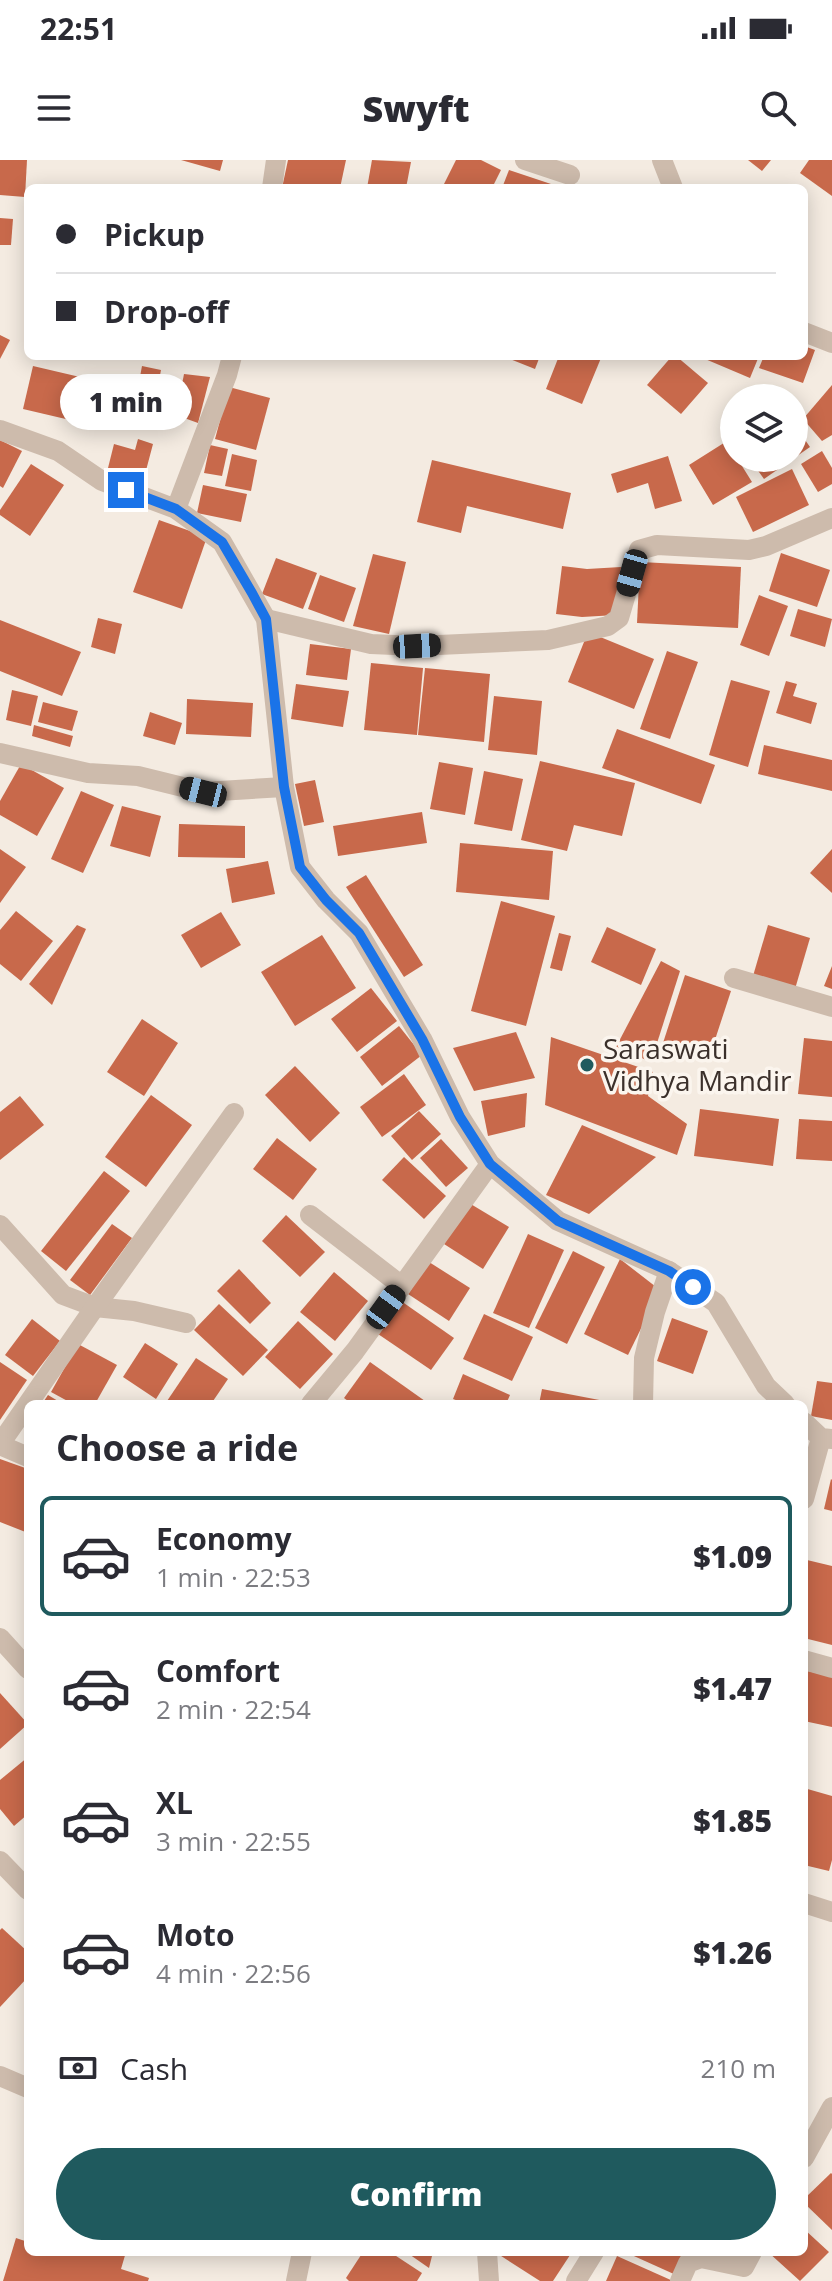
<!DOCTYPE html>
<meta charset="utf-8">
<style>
body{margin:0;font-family:"Open Sans",sans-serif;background:#f2f2f3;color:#2b2b33;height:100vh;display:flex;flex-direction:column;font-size:30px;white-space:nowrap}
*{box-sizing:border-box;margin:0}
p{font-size:26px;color:#7c7c81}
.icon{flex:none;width:44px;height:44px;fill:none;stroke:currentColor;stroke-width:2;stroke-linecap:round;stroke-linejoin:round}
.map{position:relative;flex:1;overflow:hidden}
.drawer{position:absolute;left:24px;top:1240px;width:784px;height:856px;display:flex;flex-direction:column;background:#fff;border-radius:12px;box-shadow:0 4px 20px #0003}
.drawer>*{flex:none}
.hud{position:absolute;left:24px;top:24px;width:784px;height:176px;border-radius:12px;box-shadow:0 4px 20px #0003;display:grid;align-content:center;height:176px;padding:0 32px;background:#fff}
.buttons{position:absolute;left:720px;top:224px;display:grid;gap:16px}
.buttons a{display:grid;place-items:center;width:88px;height:88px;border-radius:50%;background:#fff;box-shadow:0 4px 20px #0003;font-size:40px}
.end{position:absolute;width:36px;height:36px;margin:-18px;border:10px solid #1a73e8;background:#fff;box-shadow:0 0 0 4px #fff}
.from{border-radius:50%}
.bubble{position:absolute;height:56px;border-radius:28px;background:#fff;box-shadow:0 4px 20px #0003;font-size:26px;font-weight:800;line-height:56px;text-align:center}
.car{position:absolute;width:24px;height:48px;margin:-24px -12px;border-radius:10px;box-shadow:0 0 6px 2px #0007;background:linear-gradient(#222 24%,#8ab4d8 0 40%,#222 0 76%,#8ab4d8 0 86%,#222 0)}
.hud b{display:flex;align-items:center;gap:28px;height:76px;font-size:30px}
.hud b+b{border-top:2px solid #e1e1e2}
.hud i{width:20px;height:20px;background:#2b2b33}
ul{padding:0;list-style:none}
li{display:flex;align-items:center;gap:24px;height:120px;margin:0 16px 12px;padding:0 16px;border:4px solid transparent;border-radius:12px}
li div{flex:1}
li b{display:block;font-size:30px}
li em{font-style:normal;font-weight:800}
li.selected{border-color:#1f5a5e}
li>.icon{width:72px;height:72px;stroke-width:1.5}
h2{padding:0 32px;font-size:36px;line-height:96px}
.pay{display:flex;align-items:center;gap:20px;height:88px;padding:0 32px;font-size:30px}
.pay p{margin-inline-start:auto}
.primary-button{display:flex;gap:16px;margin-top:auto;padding:16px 32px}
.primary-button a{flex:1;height:92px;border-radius:48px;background:#1f5a5e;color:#fff;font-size:32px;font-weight:800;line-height:92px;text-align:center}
.status{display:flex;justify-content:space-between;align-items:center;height:56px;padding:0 40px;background:#fff;direction:ltr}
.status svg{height:22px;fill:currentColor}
header{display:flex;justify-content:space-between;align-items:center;height:104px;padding:0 32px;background:#fff;font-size:36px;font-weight:800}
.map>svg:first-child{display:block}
.building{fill:#c8694b}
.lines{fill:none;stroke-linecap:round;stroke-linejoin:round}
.street{stroke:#cdbbac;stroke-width:20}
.route{stroke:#1a73e8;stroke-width:10}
.poi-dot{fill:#1f5a5e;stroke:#fbf5ee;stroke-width:3}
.labels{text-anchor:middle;stroke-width:7;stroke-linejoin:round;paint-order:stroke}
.poi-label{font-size:28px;fill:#3b302b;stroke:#fbf5ee;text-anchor:start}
</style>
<div class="status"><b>22:51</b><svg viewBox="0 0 49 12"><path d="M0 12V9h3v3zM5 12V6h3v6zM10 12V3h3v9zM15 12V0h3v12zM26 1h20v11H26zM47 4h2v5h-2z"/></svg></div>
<header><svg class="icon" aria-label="menu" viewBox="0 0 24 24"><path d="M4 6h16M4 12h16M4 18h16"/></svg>Swyft<svg class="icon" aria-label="search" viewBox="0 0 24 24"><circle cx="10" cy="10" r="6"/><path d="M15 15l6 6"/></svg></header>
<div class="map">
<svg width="832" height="2121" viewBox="0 0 832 2121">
<rect width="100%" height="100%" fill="#f4ebe1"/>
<g class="building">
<polygon points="0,0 27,0 25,37 0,35"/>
<polygon points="181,0 223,0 220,11"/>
<polygon points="288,0 346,0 340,28 282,28"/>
<polygon points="372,0 411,2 406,28 367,28"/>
<polygon points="456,0 481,0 501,10 492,28 442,28"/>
<polygon points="748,0 771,0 762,11"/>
<polygon points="809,0 832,0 832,36 800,13"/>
<polygon points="509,10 551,24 549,28 502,28"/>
<polygon points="0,58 13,59 11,85 0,85"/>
<polygon points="0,175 10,180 0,199"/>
<polygon points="804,186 815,190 803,223 759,208 764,196 804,196"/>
<polygon points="502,196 540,196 535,209"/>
<polygon points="559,196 596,196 601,198 582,244 546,229"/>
<polygon points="672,196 676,196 708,223 681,254 647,225"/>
<polygon points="698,196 759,196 750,218"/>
<polygon points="33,206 97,221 87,264 23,249"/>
<polygon points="142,206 161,210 157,231 173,234 168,261 133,254"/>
<polygon points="184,214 210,217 198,263 176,255"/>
<polygon points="832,225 832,275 822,281 803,259"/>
<polygon points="229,227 270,238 256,290 215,279"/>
<polygon points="794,264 810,287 764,319 749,298 794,298"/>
<polygon points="138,279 153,284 144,318 108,308 114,284 135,290"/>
<polygon points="0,280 22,291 3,328 0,326"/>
<polygon points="727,281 734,292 734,298 737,298 752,322 713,345 689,305"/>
<polygon points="210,285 228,289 222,316 204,313"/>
<polygon points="822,291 832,308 832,324 818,332 801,304"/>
<polygon points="232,294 257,300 251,331 225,326"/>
<polygon points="668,296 682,341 655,349 648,323 617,333 611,314"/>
<polygon points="432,300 571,333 563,369 467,346 461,373 417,362"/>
<polygon points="31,304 64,325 30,376 0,355 0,350"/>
<polygon points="792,309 809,345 753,372 736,337"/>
<polygon points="203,325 247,334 241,362 197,353"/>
<polygon points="159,360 207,377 182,449 133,432"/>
<polygon points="781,393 830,410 817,447 769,431"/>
<polygon points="373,394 406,402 389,474 353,466"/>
<polygon points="276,398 317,413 303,449 262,434"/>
<polygon points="640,402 741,407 738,468 637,463"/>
<polygon points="562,406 587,409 621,407 616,455 582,457 556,454"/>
<polygon points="320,415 356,428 344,462 308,449"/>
<polygon points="759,435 788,446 769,496 740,485"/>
<polygon points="798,449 832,459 825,487 790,476"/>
<polygon points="98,458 122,464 115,494 91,487"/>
<polygon points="0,460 81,492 62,536 0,511"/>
<polygon points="588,472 654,499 634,549 568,522"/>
<polygon points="310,484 351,489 347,520 306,515"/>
<polygon points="667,491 698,502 670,579 640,569"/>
<polygon points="371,503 423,508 417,575 364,570"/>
<polygon points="425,508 490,514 484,582 418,575"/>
<polygon points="731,520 770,531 748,607 709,595"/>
<polygon points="786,521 797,524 793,536 817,543 811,564 776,553"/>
<polygon points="296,524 349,531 343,567 291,559"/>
<polygon points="12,530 38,536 31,566 6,560"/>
<polygon points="494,536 542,541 537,595 488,590"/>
<polygon points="187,539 253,543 251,577 186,574"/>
<polygon points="43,542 78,551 72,571 38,562"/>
<polygon points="150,552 182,563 175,585 143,576"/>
<polygon points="34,565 73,576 70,587 32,576"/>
<polygon points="617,569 715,605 701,644 602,608"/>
<polygon points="764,585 832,600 832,631 758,614"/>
<polygon points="540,601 635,623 622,676 574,665 567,691 521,680"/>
<polygon points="439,602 473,608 465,655 430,649"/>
<polygon points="21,604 64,628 37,676 0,655 0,641"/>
<polygon points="484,611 523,619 512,671 474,664"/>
<polygon points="315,620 324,662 304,666 295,624"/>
<polygon points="81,631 114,645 83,713 51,699"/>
<polygon points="122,646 161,656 150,697 110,686"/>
<polygon points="422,652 427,683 338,696 333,666"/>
<polygon points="179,664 245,666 245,698 178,697"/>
<polygon points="460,683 553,691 549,740 456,732"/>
<polygon points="0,689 26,707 0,743"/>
<polygon points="832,689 832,733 810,713"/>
<polygon points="268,701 275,734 232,743 226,709"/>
<polygon points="366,715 423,805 404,817 346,727"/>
<polygon points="501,741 555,756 526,866 471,851"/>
<polygon points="16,751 53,781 21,821 0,804 0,770"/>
<polygon points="221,752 241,785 201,808 181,775"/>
<polygon points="77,765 86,769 52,845 29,824"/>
<polygon points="768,765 810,778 795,829 753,816"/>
<polygon points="607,767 656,789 641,825 591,802"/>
<polygon points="559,773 571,776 562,811 550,808"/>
<polygon points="322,775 356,828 295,866 261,812"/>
<polygon points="661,801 680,811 651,902 616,887"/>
<polygon points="832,806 832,829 824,826"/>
<polygon points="685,815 731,831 709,898 663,883"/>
<polygon points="371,828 397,861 357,892 331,859"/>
<polygon points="142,859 178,883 144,936 107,912"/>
<polygon points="399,866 422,895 382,926 360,897"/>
<polygon points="516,872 535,918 474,931 453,888"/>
<polygon points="551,877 653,912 648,936 687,964 677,995 545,945"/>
<polygon points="804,878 832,881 832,937 798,934"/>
<polygon points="295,906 340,953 310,982 265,935"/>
<polygon points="404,914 426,945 382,977 360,947"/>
<polygon points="527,933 525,967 488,976 481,941"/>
<polygon points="151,935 192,965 146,1027 105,997"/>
<polygon points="20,936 44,965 0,1000 0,952"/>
<polygon points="700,949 779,959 773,1006 694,996"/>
<polygon points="419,951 441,974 412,1000 391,976"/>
<polygon points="799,959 832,961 832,1001 796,999"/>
<polygon points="582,965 656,997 589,1054 546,1035"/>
<polygon points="277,978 317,1009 293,1040 253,1009"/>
<polygon points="441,979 468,1008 446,1027 420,998"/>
<polygon points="404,997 446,1036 424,1059 382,1020"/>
<polygon points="104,1011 130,1031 66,1111 41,1091"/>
<polygon points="469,1043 509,1067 483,1109 444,1084"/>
<polygon points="286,1055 325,1092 300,1117 262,1081"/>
<polygon points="112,1064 132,1078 90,1135 70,1120"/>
<polygon points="528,1074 564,1090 529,1168 493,1153"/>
<polygon points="573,1091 605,1107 567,1184 535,1168"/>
<polygon points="620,1099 660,1130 628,1195 584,1174"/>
<polygon points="429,1102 470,1128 449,1161 408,1134"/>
<polygon points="239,1109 271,1143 250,1164 217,1131"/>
<polygon points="334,1112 368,1141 335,1181 300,1152"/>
<polygon points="401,1141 454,1178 431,1210 378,1174"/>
<polygon points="219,1144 268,1190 243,1216 194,1170"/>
<polygon points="484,1154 533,1177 512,1221 463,1199"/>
<polygon points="672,1158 708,1171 693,1214 657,1201"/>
<polygon points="32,1159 60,1181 33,1216 5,1195"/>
<polygon points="298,1161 333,1194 300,1229 265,1197"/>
<polygon points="145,1183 178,1204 156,1239 123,1217"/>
<polygon points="78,1184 117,1205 95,1244 73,1244 51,1232"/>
<polygon points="196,1198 228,1219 211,1244 165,1244"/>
<polygon points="0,1202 27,1220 0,1260"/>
<polygon points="370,1202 425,1241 423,1244 352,1244 344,1238"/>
<polygon points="463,1214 510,1235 506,1244 466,1244 453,1239"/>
<polygon points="817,1221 832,1223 832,1260 811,1256"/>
<polygon points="542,1229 615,1243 615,1244 539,1244"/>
<polygon points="48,1235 63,1244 42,1244"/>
<polygon points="0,1299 28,1309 28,1373 0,1362"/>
<polygon points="831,1319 832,1320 832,1351 824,1349"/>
<polygon points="807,1400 832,1406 832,1485 804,1478 804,1413"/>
<polygon points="804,1510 832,1517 832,1567 804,1561"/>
<polygon points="0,1533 28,1564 0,1589"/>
<polygon points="28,1597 28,1654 14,1666 0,1649 0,1620"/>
<polygon points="804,1628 832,1636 832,1700 829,1711 804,1705"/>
<polygon points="2,1768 28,1792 28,1817 0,1847 0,1770"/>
<polygon points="831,2013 832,2014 832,2070 804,2043 804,2039"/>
<polygon points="804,2069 829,2092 800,2121 768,2092 804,2092"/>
<polygon points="16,2078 28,2082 28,2092 126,2092 121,2109 149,2118 148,2121 3,2121"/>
<polygon points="363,2092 390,2092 422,2113 417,2121 349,2121 346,2118"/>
<polygon points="406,2092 433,2092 429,2108"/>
<polygon points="495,2092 572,2092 553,2121 540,2121"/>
<polygon points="625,2092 686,2092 676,2115"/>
<polygon points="617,2096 673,2121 606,2121"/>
</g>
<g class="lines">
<g class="street">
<polyline points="525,0 570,15"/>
<polyline points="662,0 673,28"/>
<polyline points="272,28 276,0"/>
<polyline points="804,172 832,183"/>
<polyline points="0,270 58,291 102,321 176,349 222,382 266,459 284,627 300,707 326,740 359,773 422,879 460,957 490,1004 558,1061 669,1111 716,1143 766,1226 785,1244"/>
<polyline points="176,349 227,215 232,196"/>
<polyline points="266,459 371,484 417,486 548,480 608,466 619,458 639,390 657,385 749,390 766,386 832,358"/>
<polyline points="0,593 88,613 138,616 203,632 284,627"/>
<polyline points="734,818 832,847"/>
<polyline points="310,1055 402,1126"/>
<polyline points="0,1065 63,1135 95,1147 134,1151 186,1163"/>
<polyline points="311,1244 355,1191 490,1004"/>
<polyline points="643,1244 644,1198 655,1152 669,1111"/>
<polyline points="804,1262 821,1278 832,1279"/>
<polyline points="0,1284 95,1147 234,953"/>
<polyline points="0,1285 28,1297"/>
<polyline points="804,1339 821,1278"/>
<polyline points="0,1478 28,1509"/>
<polyline points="804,1500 832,1508"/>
<polyline points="0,1701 28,1730"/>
<polyline points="804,1743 832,1752"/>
<polyline points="0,1916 28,1928"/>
<polyline points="804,1998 832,1947"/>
<polyline points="487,2092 489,2121"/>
<polyline points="296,2121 302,2092"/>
<polyline points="576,2121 594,2092"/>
<polyline points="680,2121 688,2103 701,2098 744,2107 752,2092"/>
</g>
</g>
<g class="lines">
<polyline class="route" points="126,330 176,349 222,382 252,433 266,459 284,627 300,707 326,740 359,773 422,879 460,957 490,1004 558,1061 669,1111 693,1127"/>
</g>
<circle class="poi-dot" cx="587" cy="905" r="8"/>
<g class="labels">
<g class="poi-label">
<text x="603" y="899">Saraswati<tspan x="603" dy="32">Vidhya Mandir</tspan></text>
</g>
</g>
</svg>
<div class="buttons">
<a><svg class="icon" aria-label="layers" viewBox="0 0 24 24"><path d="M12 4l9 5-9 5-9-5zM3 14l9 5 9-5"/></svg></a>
</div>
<i class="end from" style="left:693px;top:1127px"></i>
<i class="end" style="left:126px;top:330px"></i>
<div class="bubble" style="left:60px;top:214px;width:132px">1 min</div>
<i class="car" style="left:632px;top:413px;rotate:196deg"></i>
<i class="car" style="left:417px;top:486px;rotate:87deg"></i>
<i class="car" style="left:203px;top:632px;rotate:284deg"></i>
<i class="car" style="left:386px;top:1147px;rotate:36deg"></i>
<div class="hud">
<b><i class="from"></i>Pickup</b>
<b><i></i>Drop-off</b>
</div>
<section class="drawer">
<h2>Choose a ride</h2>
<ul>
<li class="selected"><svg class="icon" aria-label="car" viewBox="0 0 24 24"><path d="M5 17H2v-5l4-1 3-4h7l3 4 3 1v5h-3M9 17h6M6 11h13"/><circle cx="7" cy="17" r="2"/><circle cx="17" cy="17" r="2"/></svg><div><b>Economy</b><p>1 min · 22:53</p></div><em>$1.09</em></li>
<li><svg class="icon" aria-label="car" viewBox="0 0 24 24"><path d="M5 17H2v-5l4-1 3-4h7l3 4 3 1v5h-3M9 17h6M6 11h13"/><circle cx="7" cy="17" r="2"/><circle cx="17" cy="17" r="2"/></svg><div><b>Comfort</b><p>2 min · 22:54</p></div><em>$1.47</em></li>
<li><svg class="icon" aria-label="car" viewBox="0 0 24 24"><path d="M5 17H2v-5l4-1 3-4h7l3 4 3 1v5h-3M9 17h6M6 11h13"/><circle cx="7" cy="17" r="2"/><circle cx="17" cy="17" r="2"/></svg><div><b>XL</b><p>3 min · 22:55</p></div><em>$1.85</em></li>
<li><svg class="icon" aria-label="car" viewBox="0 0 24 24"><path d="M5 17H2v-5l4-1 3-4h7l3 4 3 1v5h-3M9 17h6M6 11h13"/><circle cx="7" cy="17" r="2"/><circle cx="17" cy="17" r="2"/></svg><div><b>Moto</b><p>4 min · 22:56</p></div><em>$1.26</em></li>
</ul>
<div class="pay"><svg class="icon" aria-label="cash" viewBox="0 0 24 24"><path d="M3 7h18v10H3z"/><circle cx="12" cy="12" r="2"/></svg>Cash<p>210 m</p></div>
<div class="primary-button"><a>Confirm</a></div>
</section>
</div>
